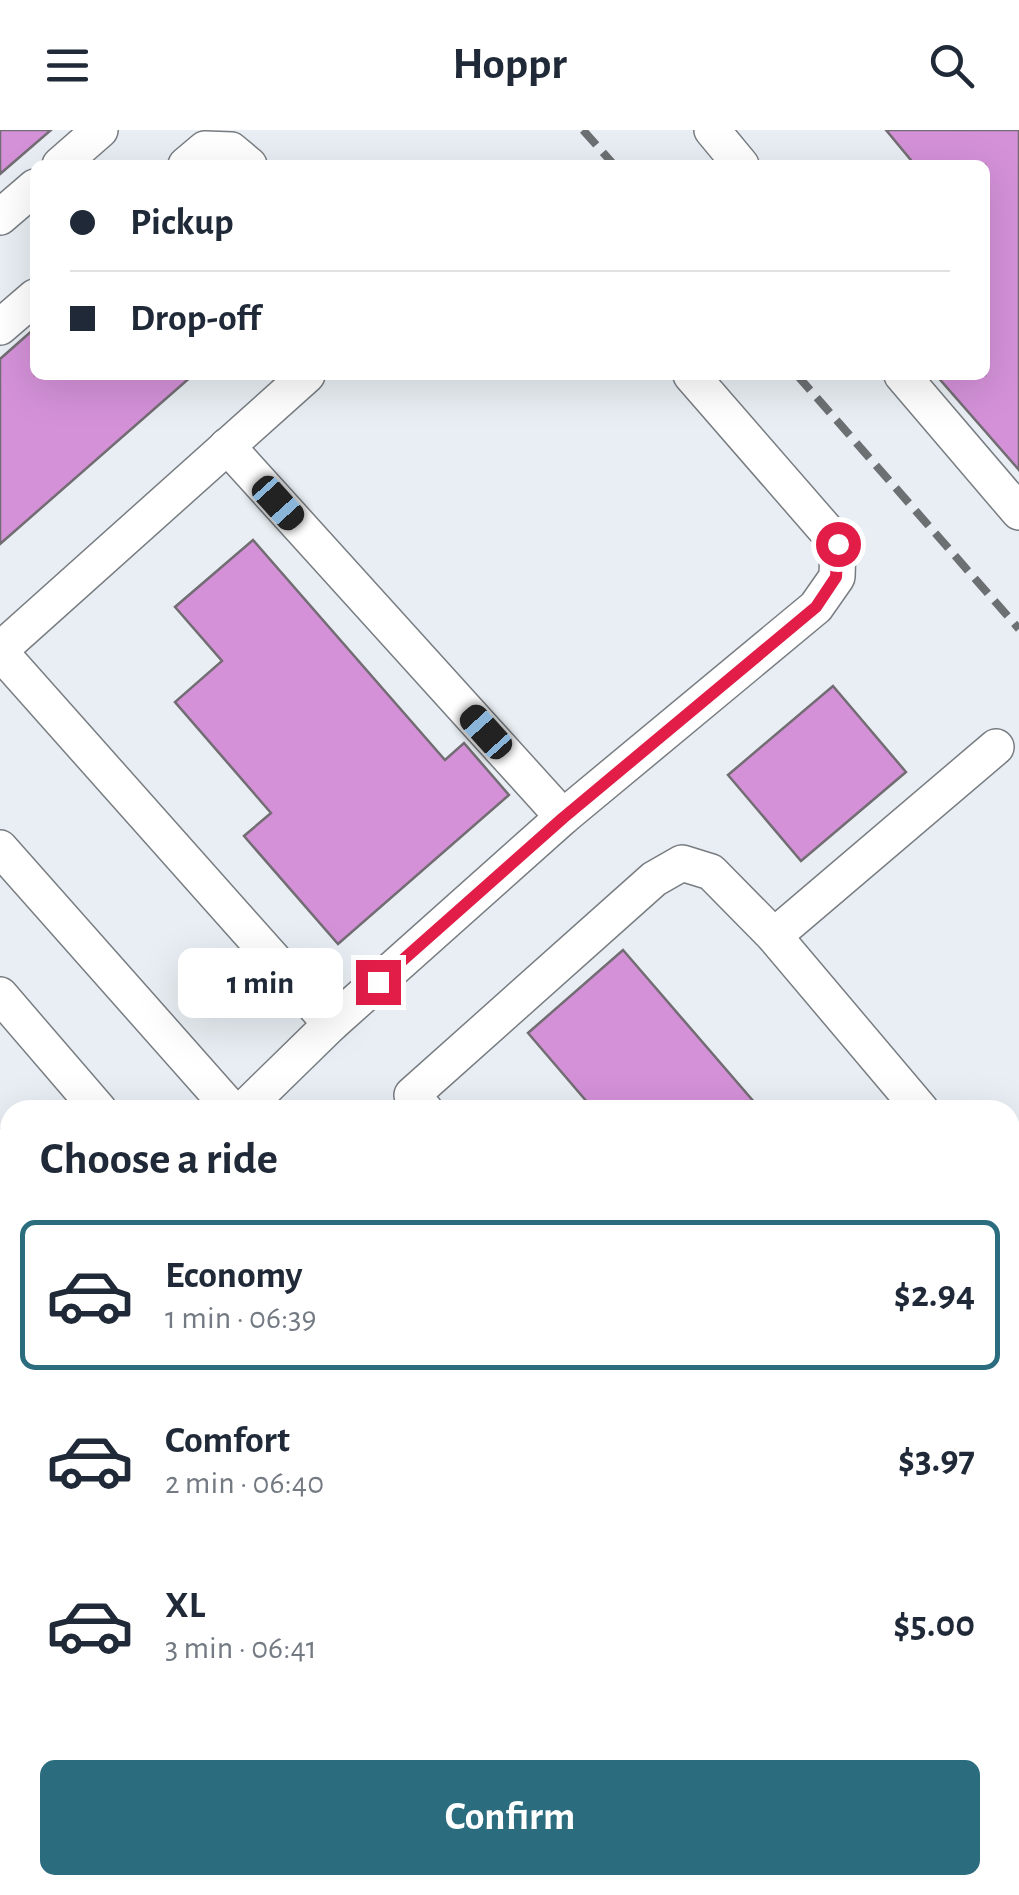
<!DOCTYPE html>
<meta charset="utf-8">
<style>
body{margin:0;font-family:"Alegreya Sans",sans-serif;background:#f6f6f7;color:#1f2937;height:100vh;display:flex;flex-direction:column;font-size:38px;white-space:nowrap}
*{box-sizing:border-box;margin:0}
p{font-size:32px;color:#747a83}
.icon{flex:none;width:55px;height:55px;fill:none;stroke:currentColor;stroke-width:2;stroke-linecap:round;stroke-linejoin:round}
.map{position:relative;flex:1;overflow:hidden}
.details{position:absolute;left:0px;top:970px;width:1020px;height:795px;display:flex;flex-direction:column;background:#fff;border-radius:30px 30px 0 0;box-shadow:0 10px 40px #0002}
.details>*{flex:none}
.guide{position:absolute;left:30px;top:30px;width:960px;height:220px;border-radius:15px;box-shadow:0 10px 40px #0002;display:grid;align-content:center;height:220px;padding:0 40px;background:#fff}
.end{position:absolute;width:45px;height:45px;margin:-22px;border:12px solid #e11d48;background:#fff;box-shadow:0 0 0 5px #fff}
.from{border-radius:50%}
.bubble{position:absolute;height:70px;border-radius:15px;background:#fff;box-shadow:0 10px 40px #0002;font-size:32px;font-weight:700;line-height:70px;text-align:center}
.car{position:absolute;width:30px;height:60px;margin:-30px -15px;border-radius:12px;box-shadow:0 0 8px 2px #0007;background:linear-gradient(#222 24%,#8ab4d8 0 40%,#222 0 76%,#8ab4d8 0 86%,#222 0)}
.guide b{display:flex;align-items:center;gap:35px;height:95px;font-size:38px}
.guide b+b{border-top:2px solid #e0e1e3}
.guide i{width:25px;height:25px;background:#1f2937}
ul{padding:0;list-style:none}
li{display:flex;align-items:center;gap:30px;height:150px;margin:0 20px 15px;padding:0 20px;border:5px solid transparent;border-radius:15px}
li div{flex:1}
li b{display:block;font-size:38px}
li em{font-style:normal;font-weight:700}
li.selected{border-color:#2b6c7f}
li>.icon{width:90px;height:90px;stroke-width:1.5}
h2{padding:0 40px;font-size:45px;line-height:120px}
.action{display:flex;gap:20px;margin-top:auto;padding:20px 40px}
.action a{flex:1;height:115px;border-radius:15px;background:#2b6c7f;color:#fff;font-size:40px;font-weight:700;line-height:115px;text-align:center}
header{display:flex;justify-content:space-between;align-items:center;height:130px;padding:0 40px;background:#fff;font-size:45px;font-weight:700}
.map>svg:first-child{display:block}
.building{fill:#d491d8;stroke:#726d72;stroke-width:2.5}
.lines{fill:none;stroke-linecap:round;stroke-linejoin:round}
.minor-casing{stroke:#787d82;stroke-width:38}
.minor{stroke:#fff;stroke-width:35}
.rail{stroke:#6d7073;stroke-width:8;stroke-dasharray:20 10;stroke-linecap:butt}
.route{stroke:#e11d48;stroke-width:12}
</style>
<header><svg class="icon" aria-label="menu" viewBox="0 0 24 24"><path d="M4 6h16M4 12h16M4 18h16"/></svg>Hoppr<svg class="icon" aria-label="search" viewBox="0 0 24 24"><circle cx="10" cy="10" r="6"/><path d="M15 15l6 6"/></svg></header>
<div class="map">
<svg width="1019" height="1765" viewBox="0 0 1019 1765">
<rect width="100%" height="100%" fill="#e8eef3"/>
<g class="building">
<polygon points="0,0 51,0 0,44"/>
<polygon points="886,0 1019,0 1019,340 936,245 985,245 985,35 915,35"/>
<polygon points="35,198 35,245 193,245 0,414 0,229"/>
<polygon points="253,410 445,630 464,613 509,665 338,814 244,706 271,683 175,572 222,531 175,477"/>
<polygon points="833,556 906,642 801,731 728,645"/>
<polygon points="623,820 761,980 594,980 528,903"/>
<polygon points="1010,1269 1019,1279 1019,1333 1010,1341"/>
</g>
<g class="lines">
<g class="minor-casing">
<g id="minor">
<polyline points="712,0 741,35"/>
<polyline points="60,35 100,0"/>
<polyline points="186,35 205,19 231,20 249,35"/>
<polyline points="0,87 35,57"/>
<polyline points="0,197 35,167"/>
<polyline points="902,245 1019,382"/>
<polyline points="227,316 563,687"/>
<polyline points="0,520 307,245"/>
<polyline points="0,522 331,894 243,980"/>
<polyline points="0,718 232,980"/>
<polyline points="774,806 996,617"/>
<polyline points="0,865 99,980"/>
<polyline points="331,894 563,687 816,477 837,447 838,414 691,245"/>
<polyline points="425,980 412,965 654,749 682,733 711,742 774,806 921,980"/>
<polyline points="0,1017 10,1028"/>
<polyline points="1010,1086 1019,1096"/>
<polyline points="0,1181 10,1193"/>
<polyline points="0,1343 10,1353"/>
<polyline points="1010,1371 1019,1363"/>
<polyline points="0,1525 10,1516"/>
<polyline points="1010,1530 1019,1522"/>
<polyline points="0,1646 10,1658"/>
<polyline points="1010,1744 1019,1754"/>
<polyline points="91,1755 99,1765"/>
<polyline points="219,1755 227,1765"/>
<polyline points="358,1755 366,1765"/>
<polyline points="499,1755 507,1765"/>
<polyline points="631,1755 639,1765"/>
<polyline points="769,1755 776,1765"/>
<polyline points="914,1755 923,1765"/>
</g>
</g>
<use href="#minor" class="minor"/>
<g class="rail">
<polyline points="583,0 614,35"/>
<polyline points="797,245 1019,499"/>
</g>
</g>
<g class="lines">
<polyline class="route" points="378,852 563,688 816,477 836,447 838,414"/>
</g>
</svg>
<i class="end from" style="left:838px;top:414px"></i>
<i class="end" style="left:378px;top:852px"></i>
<div class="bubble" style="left:178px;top:818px;width:165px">1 min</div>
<i class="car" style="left:278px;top:373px;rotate:138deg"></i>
<i class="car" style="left:486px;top:602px;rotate:318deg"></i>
<div class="guide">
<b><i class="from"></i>Pickup</b>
<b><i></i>Drop-off</b>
</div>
<section class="details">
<h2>Choose a ride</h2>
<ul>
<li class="selected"><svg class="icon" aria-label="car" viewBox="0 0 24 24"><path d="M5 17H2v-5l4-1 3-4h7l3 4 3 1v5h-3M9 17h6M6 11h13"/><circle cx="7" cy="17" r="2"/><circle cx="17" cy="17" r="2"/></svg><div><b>Economy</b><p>1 min · 06:39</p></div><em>$2.94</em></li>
<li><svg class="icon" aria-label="car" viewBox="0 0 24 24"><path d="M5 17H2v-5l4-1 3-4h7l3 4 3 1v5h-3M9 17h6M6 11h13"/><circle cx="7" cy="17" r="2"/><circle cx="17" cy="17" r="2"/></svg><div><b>Comfort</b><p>2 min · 06:40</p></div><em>$3.97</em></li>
<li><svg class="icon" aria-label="car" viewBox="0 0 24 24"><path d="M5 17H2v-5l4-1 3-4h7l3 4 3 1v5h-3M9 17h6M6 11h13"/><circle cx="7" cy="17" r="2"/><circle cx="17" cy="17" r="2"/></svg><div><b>XL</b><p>3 min · 06:41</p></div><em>$5.00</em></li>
</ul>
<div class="action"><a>Confirm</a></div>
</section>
</div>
